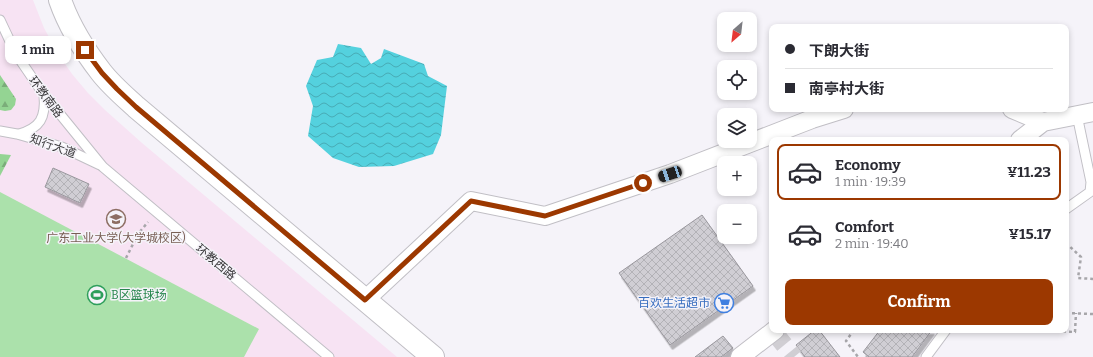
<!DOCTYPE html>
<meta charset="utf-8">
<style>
body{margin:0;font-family:Bitter,"Noto Sans SC",serif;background:#f7f7f7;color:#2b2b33;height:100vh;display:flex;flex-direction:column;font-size:15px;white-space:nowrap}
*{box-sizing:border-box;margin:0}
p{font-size:13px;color:#7c7c81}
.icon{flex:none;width:22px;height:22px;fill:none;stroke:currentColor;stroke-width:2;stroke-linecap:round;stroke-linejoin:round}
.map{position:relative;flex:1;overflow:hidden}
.details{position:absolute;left:769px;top:137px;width:300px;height:196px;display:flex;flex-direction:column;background:#fff;border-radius:8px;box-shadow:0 2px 6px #0003}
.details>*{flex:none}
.guide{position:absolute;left:769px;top:24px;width:300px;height:88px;border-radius:8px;box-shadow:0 2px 6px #0003;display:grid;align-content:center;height:88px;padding:0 16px;background:#fff}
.needle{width:26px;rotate:208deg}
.fabs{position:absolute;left:717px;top:12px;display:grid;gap:8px}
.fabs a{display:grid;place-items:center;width:40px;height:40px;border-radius:8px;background:#fff;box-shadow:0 2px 6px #0003;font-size:20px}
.end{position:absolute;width:18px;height:18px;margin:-9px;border:5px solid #9c3800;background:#fff;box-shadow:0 0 0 2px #fff}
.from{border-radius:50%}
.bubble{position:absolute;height:28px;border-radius:8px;background:#fff;box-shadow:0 2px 6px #0003;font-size:13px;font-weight:700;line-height:28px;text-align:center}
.car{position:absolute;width:12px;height:24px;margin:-12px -6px;border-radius:5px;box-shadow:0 0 3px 1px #0007;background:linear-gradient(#222 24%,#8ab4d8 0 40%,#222 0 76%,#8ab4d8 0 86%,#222 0)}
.guide b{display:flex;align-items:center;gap:14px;height:38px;font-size:15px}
.guide b+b{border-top:1px solid #e1e1e2}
.guide i{width:10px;height:10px;background:#2b2b33}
ul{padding:7px 0 0;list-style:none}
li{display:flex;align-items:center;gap:12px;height:56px;margin:0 8px 6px;padding:0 8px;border:2px solid transparent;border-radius:8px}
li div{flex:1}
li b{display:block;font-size:15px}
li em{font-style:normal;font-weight:700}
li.active{border-color:#9c3800}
li>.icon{width:36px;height:36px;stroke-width:1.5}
.action{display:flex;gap:8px;margin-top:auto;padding:8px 16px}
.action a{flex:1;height:46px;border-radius:8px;background:#9c3800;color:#fff;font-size:16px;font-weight:700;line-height:46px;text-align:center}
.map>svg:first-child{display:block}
.education{fill:#f7e3f3}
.forest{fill:url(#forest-firs)}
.park{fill:#abe1ab}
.water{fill:url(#water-waves)}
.building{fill:url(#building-cross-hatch);stroke:#99979d;filter:url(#shadow)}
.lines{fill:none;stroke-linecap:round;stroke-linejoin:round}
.street-tunnel{stroke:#d0ced3;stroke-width:18;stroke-dasharray:18 9;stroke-linecap:butt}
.lane-casing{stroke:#c1bfc5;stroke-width:11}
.street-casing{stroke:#c1bfc5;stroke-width:20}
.secondary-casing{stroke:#c1bfc5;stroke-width:24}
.path{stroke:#a7a6aa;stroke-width:2.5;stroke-dasharray:3 3;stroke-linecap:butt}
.lane{stroke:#fff;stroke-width:9}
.street{stroke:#fff;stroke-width:18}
.secondary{stroke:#fff;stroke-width:22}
.route{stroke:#9c3800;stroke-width:5}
.labels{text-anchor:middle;stroke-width:3;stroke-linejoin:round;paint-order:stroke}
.street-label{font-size:12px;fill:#3a393b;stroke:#f5f3f9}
.education-label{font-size:12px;fill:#785e54;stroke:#f5f3f9}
.leisure-label{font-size:12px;fill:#27864d;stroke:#f5f3f9;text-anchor:start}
.shop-label{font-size:12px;fill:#366cbe;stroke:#f5f3f9;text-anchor:end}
</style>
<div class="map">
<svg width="1093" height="357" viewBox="0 0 1093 357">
<defs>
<pattern id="forest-firs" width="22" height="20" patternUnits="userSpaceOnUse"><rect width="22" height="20" fill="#94d493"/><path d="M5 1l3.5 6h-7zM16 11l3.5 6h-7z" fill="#7aad79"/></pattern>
<pattern id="water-waves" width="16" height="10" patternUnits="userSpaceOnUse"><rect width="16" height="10" fill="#54d1de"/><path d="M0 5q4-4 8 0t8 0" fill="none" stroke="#47abb5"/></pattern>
<pattern id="building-cross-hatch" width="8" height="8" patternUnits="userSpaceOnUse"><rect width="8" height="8" fill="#d0ced4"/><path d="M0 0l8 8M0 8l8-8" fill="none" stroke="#b3b2b7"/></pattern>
<filter id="shadow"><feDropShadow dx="2.5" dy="4.5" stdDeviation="0" flood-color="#0004"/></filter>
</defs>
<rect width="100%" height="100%" fill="#f5f3f9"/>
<polygon class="education" points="0,0 33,0 44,28 59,55 72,74 88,93 105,110 142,143 397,357 0,357"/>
<g class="forest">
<polygon points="0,75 16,99 15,105 11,110 5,111 0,110"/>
<polygon points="0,154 11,155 0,176"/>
</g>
<polygon class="park" points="0,192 259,329 244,357 0,357"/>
<polygon class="water" points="338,44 361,48 371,64 381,58 384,49 424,64 428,76 447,86 441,135 433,154 394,166 359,167 333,158 308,136 313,106 306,86 317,60 333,57"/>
<g class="building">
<polygon points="53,168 89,184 80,203 45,187"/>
<polygon points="702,215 753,286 670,345 619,273"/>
<polygon points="815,330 819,330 840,357 805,357 796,345"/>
<polygon points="880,330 932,330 912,357 869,357 863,352"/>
<polygon points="723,336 733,348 721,357 695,357"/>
</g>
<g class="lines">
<polyline class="street-tunnel" points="773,331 794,357"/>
<g class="lane-casing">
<g id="lane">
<polyline points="0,20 16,54 42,92 103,167 329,357"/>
<polyline points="0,131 17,134 62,147 100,165"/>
<path d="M19,134C40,128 46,118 44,95"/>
<polyline points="1066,209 1090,192 1091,182 1077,115"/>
<polyline points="926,357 946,330"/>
</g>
</g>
<g class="street-casing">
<g id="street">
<polyline points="1012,109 1043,122"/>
<polyline points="1020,140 1043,122 1093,112"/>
<polyline points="365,300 471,201 545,216 670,174 812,119 844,109"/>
<polyline points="740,357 775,330"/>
</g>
</g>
<g class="secondary-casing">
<path id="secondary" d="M60,0C69,26 84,50 101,72C111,85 124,96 136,107L433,357"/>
</g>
<g class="path">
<polyline points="1066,243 1081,257 1078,278 1093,279"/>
<polyline points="126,258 138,234 148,222"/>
<polyline points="1066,313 1093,314"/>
<polyline points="854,330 846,341 858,357"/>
<polyline points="1051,331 1075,332 1076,313"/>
</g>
<use href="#lane" class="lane"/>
<use href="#street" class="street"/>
<use href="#secondary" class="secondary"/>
</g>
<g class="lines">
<polyline class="route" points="85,50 102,73 117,89 136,107 365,300 471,201 545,216 643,183"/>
</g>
<defs>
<g id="university-ring" transform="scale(1)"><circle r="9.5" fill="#f5f3f9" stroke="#8d6e63" stroke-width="1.5"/><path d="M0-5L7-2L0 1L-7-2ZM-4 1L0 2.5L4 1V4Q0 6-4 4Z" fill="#8d6e63"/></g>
<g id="stadium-ring" transform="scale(1)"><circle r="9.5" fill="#f5f3f9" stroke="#2e9e5b" stroke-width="1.5"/><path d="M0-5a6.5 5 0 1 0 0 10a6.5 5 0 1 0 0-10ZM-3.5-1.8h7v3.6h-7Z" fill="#2e9e5b"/></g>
<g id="supermarket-ring" transform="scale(1)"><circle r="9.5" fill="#f5f3f9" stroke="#3f7fe0" stroke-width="1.5"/><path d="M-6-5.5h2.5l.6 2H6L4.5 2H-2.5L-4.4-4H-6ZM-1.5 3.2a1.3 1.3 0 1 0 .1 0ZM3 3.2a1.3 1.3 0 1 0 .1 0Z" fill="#3f7fe0"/></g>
</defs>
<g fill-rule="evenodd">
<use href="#university-ring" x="116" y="219"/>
<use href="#stadium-ring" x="97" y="295"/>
<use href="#supermarket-ring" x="724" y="303"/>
</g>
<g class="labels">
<g class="street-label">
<text transform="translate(46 97) rotate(53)" y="4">环教南路</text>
<text transform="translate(53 146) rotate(20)" y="4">知行大道</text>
<text transform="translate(216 262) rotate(40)" y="4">环教西路</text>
</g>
<g class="education-label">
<text x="116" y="242">广东工业大学(大学城校区)</text>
</g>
<g class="leisure-label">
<text x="111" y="299">B区篮球场</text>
</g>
<g class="shop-label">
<text x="710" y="307">百欢生活超市</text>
</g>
</g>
</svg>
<div class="fabs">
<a><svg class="needle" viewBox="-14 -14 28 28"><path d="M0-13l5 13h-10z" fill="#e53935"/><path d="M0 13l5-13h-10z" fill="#7c7c81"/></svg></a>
<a><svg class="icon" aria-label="locate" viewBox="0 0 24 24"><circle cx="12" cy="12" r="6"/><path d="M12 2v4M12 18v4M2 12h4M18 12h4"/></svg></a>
<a><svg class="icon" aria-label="layers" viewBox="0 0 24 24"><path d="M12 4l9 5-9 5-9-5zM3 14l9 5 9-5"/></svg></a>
<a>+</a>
<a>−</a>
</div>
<i class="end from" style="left:643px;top:183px"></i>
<i class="end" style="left:85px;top:50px"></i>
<div class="bubble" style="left:5px;top:36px;width:66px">1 min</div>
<i class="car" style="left:670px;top:174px;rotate:252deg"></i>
<div class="guide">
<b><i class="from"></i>下朗大街</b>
<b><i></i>南亭村大街</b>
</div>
<section class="details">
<ul>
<li class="active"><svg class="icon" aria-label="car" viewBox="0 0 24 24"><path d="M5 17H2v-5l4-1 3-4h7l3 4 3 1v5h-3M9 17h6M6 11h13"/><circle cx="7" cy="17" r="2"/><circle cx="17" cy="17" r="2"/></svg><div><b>Economy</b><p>1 min · 19:39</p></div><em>¥11.23</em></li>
<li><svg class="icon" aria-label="car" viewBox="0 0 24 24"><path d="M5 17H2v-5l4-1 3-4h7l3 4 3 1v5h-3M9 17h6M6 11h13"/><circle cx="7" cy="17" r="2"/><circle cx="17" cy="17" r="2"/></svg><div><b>Comfort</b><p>2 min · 19:40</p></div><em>¥15.17</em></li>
</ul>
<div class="action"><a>Confirm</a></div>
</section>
</div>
